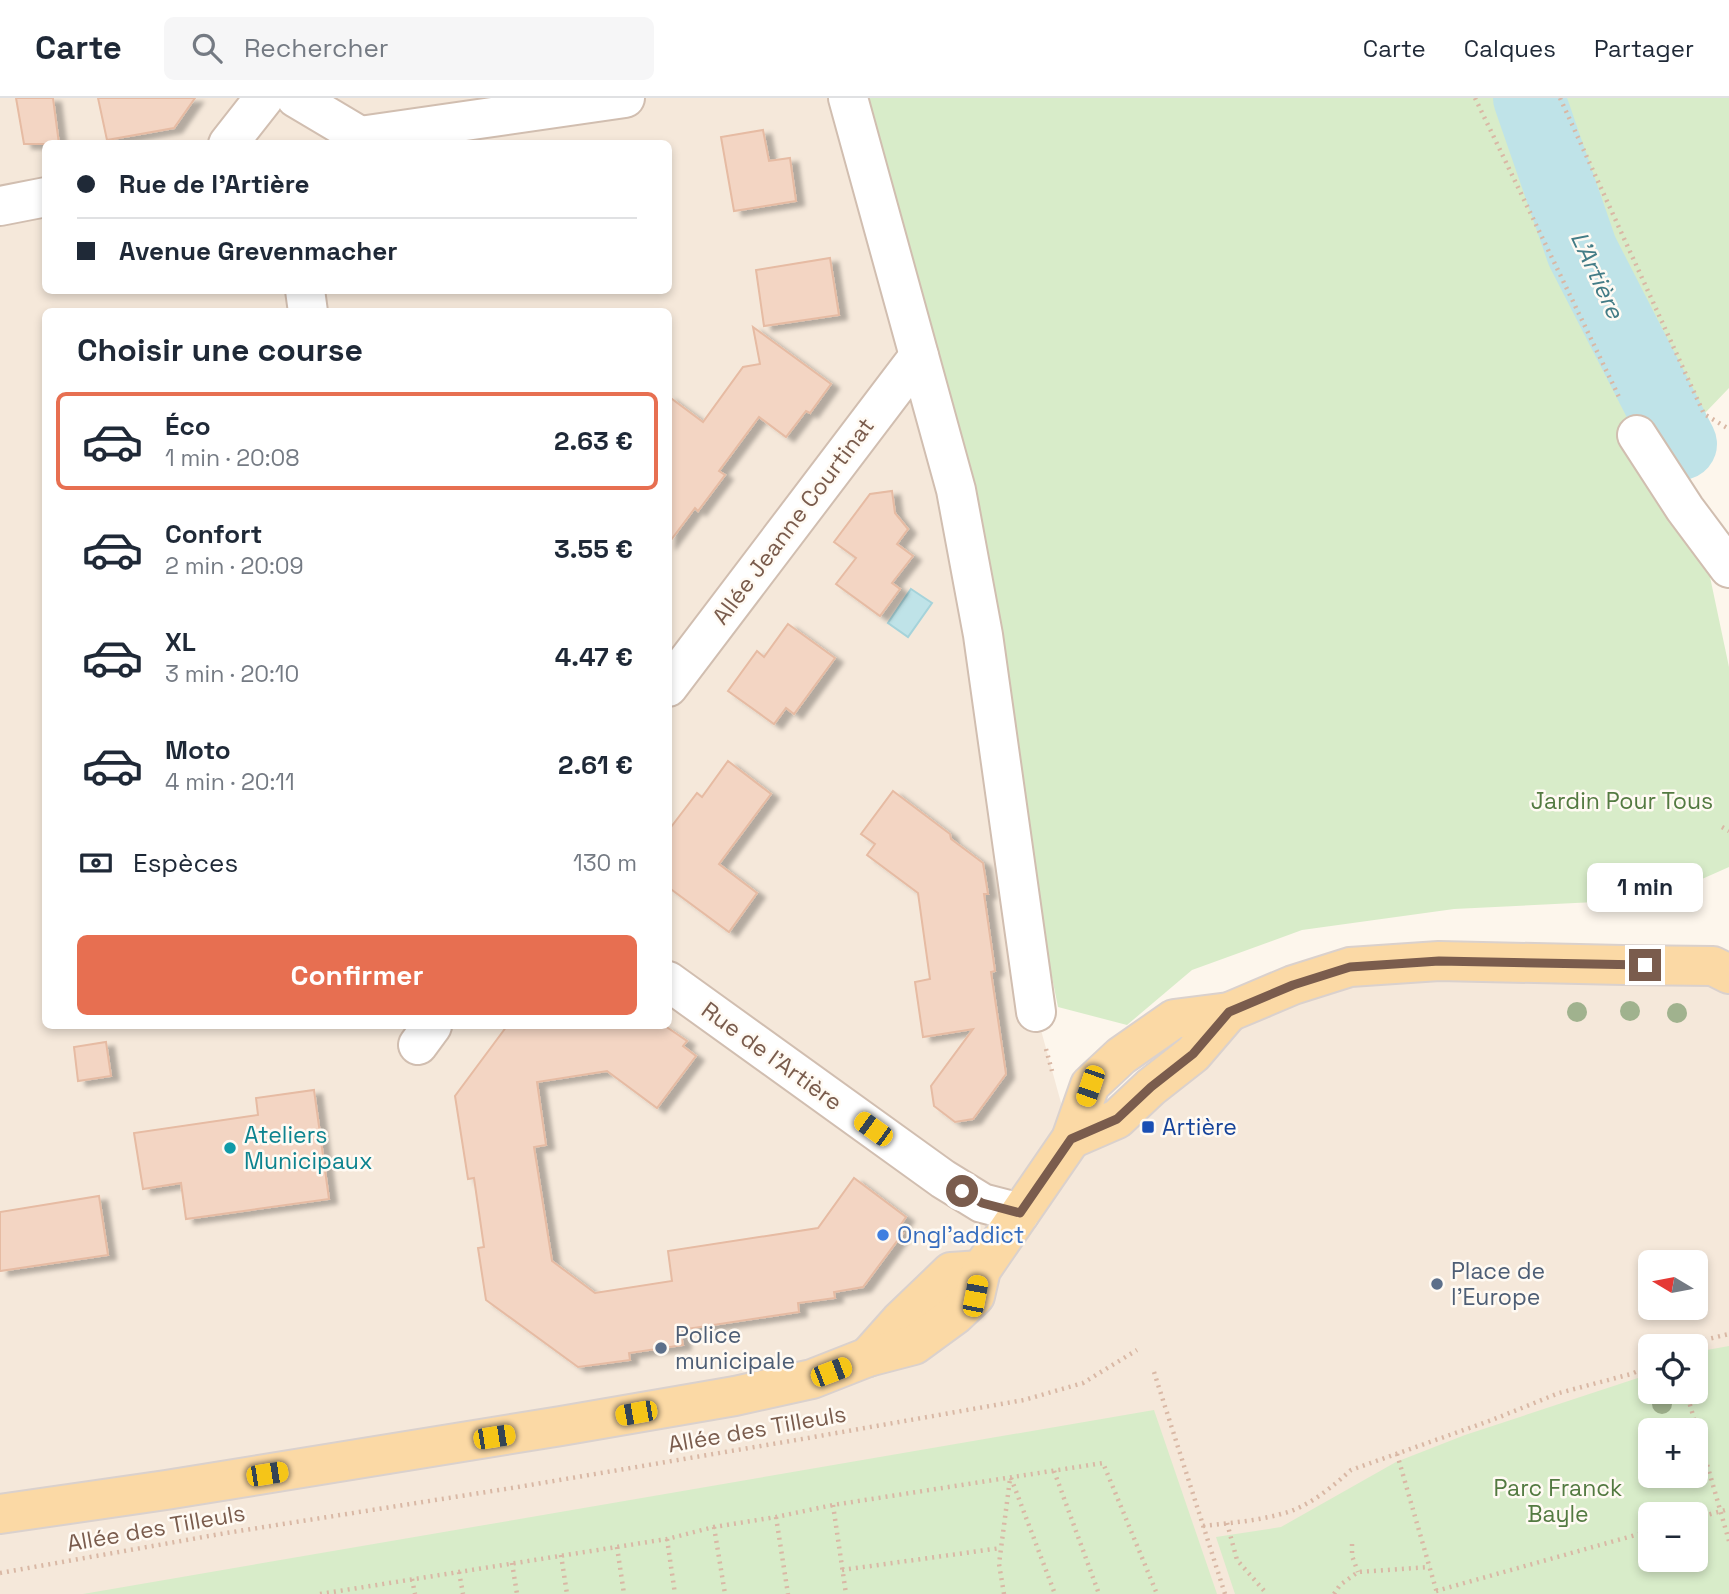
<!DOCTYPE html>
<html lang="fr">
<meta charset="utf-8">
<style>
body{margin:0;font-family:"Space Grotesk",sans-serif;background:#f6f6f7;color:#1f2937;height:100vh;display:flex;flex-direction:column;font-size:26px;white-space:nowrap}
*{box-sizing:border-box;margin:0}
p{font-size:23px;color:#747a83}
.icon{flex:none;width:38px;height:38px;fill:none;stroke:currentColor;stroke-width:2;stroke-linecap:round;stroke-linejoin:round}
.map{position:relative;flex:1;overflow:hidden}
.side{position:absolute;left:42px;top:210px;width:630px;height:721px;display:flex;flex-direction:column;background:#fff;border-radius:10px;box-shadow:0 4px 10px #0003}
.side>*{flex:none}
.top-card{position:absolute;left:42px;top:42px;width:630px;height:154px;border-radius:10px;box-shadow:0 4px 10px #0003;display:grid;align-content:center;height:154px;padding:0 35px;background:#fff}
.needle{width:46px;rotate:280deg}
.controls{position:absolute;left:1638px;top:1152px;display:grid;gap:14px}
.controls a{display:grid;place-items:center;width:70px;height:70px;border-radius:10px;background:#fff;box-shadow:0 4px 10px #0003;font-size:35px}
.end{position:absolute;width:32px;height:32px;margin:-16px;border:9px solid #7a5c4d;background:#fff;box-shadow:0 0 0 4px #fff}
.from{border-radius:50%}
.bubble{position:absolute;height:49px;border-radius:10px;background:#fff;box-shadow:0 4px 10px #0003;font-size:23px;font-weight:800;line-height:49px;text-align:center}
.car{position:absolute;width:21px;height:42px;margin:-21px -10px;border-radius:9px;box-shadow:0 0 5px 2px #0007;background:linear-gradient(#f5c518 24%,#345 0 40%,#f5c518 0 76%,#345 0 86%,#f5c518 0)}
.top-card b{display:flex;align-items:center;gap:24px;height:66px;font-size:26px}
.top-card b+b{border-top:2px solid #e0e1e3}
.top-card i{width:18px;height:18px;background:#1f2937}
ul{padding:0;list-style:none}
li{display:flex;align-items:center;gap:21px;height:98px;margin:0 14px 10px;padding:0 21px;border:4px solid transparent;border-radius:10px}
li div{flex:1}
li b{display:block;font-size:26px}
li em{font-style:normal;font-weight:800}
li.selected{border-color:#e76f51}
li>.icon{width:63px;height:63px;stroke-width:1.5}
h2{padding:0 35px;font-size:32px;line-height:84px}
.pay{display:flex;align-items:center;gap:18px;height:77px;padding:0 35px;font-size:26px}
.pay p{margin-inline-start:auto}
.action{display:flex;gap:14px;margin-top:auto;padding:14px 35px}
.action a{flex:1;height:80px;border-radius:10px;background:#e76f51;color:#fff;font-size:28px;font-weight:800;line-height:80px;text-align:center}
header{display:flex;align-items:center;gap:42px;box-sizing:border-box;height:98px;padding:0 35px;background:#fff;border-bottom:2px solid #e0e1e3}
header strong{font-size:33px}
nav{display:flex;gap:38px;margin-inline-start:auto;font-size:24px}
.search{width:490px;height:63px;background:#f6f6f7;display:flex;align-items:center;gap:18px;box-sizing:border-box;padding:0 24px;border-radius:10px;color:#747a83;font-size:26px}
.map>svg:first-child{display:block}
.residential{fill:#f5e8da;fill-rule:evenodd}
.green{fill:#d8ecc9;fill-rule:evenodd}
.water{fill:#bfe3e8;stroke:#a5d3da;stroke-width:2}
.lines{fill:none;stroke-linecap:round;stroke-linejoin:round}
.river{stroke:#bfe3e8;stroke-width:72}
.building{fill:#f3d5c3;stroke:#e6bba3;stroke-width:2;filter:url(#shadow)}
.minor-casing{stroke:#d1beb0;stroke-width:42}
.major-casing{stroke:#dad1cd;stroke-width:42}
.path{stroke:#d9b8a5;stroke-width:4.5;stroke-dasharray:2 5;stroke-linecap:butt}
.minor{stroke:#fff;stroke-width:38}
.major{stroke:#fbd9a5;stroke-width:38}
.tree{fill:#a0b28e}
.route{stroke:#7a5c4d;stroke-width:9}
.transit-dot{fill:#1a4fb4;stroke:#fffaf3;stroke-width:2.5}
.culture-dot{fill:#0f9aa8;stroke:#fffaf3;stroke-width:2.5}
.shop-dot{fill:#3f7fe0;stroke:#fffaf3;stroke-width:2.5}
.service-dot{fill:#5c6f8a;stroke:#fffaf3;stroke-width:2.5}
.labels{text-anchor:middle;stroke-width:5;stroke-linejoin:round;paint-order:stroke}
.street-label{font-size:23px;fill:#7a5c4d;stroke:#fffaf3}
.park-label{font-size:23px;fill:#537a41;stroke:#fffaf3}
.transit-label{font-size:23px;fill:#164399;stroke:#fffaf3;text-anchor:start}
.culture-label{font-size:23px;fill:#0d838f;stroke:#fffaf3;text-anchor:start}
.shop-label{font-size:23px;fill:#366cbe;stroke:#fffaf3;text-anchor:start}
.service-label{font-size:23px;fill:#4e5e75;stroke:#fffaf3;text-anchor:start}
.water-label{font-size:24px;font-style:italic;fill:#437c86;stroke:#fffaf3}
</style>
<header>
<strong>Carte</strong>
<div class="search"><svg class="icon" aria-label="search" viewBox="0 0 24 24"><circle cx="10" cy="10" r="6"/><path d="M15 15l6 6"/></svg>Rechercher</div>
<nav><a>Carte</a><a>Calques</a><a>Partager</a></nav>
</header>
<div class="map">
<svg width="1729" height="1496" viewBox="0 0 1729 1496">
<defs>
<filter id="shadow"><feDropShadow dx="8" dy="4.5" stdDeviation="2" flood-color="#0004"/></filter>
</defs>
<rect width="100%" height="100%" fill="#fdf6ec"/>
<path class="residential" d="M0,0H848L956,392L1036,914L1071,1041L1293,887L1729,868V1496H0ZM46,46H668V192H46ZM46,214H668V928H46ZM1650,1164H1696V1209H1650ZM1650,1248H1696V1293H1650ZM1650,1332H1696V1377H1650ZM1650,1416H1696V1461H1650Z"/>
<g class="green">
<polygon points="848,0 1729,0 1729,290 1704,316 1682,346 1729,569 1729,769 1657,801 1454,811 1302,832 1192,872 1127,927 1058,909 983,537"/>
<path d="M1729,1248V1496H1235L1216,1439L1281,1429L1396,1364L1465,1337L1650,1276V1293H1696V1254ZM1650,1332H1696V1377H1650ZM1650,1416H1696V1461H1650Z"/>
<polygon points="1154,1312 1217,1496 83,1496"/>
</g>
<polygon class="water" points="911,491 932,505 908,539 888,525"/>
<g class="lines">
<polyline class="river" points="1529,0 1582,153 1681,346"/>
</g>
<g class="building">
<polygon points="16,0 53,0 59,46 24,46"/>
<polygon points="98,0 195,0 174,30 107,42"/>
<polygon points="763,32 769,63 790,60 796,103 734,113 721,39"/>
<polygon points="830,160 839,217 764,228 756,172"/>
<polygon points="753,229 831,286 810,315 806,313 786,339 759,319 719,373 725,377 698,413 695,410 668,446 668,298 703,324 743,269 760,266"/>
<polygon points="892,393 895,415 908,431 897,446 913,458 892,485 900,491 880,518 836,486 856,460 834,444 870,396"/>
<polygon points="788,526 835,560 794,616 786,610 774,626 728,593 757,553 764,559"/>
<polygon points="728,663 771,696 719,766 757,795 729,834 668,789 668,733 697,695 702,699"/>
<polygon points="893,693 950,736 951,741 983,765 988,796 984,796 995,873 991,874 1006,976 973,1021 955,1024 934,1008 931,988 973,931 923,939 915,884 930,881 918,795 867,757 875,746 861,736"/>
<polygon points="507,928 665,928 687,943 683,948 696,958 657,1010 607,973 537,984 546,1047 534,1049 552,1163 595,1195 672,1183 668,1153 818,1130 854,1080 906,1119 897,1132 903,1135 863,1189 834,1194 835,1200 798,1205 799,1214 680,1232 683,1247 629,1255 630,1262 578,1269 486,1202 478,1150 484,1149 474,1080 468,1081 455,998"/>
<polygon points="106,944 111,978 78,983 74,949"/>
<polygon points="314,992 329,1101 186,1121 181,1085 143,1091 134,1035 258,1017 256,1000"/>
<polygon points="99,1098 108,1157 0,1173 0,1114"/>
</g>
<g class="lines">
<g class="minor-casing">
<g id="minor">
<polyline points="296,0 360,38 354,46"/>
<polyline points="848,0 956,392 983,537 1036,914"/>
<polyline points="360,38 625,0"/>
<polyline points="228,46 264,0"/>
<polyline points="0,108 46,99"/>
<polyline points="305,192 308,214"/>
<polyline points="1637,337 1685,411 1729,470"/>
<polyline points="668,589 919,258"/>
<polyline points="668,883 943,1081 982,1105 1020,1115"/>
<polyline points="418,947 432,928"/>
</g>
</g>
<g class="major-casing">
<g id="major">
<polyline points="1071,1041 1117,1021 1151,989 1193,956 1229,914"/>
<polyline points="868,1259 900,1223 951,1174 981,1172"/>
<polyline points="0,1416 166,1392 561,1328 735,1298 812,1281 868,1259 914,1247 955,1217 975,1198 981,1172 1071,1041 1090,987 1121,958 1174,921 1229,914 1293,887 1350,869 1439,863 1623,867 1713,868 1729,876"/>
</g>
</g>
<g class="path">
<polyline points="1475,0 1620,301"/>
<polyline points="1560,0 1704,316 1729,331"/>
<polyline points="1722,729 1729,733"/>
<polyline points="1046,951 1052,973"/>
<polyline points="1692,1248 1700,1243 1729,1236"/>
<polyline points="1154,1274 1225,1496"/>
<polyline points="1686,1293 1729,1443"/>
<polyline points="1397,1356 1437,1495"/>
<polyline points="1054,1373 1099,1496"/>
<polyline points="1011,1380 1055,1496"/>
<polyline points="833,1407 846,1496"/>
<polyline points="776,1419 788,1496"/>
<polyline points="1696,1420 1729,1411"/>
<polyline points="1227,1425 1237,1462 1267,1496"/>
<path d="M1203,1428C1229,1425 1256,1423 1281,1416C1307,1410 1331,1390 1351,1372L1492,1322L1559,1295L1631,1276L1650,1268"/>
<polyline points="714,1429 725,1496"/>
<polyline points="667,1441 675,1496"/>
<polyline points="1352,1446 1352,1458 1358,1474"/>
<polyline points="617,1449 624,1496"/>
<polyline points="561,1457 567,1496"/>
<polyline points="512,1465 517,1496"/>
<polyline points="842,1472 1001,1450"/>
<polyline points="459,1474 463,1496"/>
<polyline points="0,1475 226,1435 518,1389 808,1340 1024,1302 1083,1285 1137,1252"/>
<polyline points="412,1481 415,1496"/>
<polyline points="1436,1493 1650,1433"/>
<polyline points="320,1496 667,1441 714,1429 776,1419 833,1407 1103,1365 1157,1496"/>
<polyline points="1004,1496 999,1466 1010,1381"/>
<polyline points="1334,1496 1340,1487 1358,1474 1430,1469"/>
</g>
<use href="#minor" class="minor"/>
<use href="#major" class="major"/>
</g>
<g class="tree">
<circle cx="1630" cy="913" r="10"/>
<circle cx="1577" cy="914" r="10"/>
<circle cx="1677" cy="915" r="10"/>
<circle cx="1662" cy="1306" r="10"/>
</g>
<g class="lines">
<polyline class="route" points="962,1093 982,1105 1020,1115 1071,1041 1117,1021 1151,989 1193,956 1229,914 1293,887 1350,869 1439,863 1645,867"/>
</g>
<rect class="transit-dot" x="1141" y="1022" width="14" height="14" rx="3.5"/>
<circle class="culture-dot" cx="230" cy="1050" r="7"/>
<circle class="shop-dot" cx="883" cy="1137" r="7"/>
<g class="service-dot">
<circle cx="1437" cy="1186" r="7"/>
<circle cx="661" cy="1250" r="7"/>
</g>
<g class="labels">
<g class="street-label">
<text transform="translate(793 423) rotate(-53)" y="8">Allée Jeanne Courtinat</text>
<text transform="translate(772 958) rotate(36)" y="8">Rue de l'Artière</text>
<text transform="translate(757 1331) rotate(-10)" y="8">Allée des Tilleuls</text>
<text transform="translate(156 1430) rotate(-10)" y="8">Allée des Tilleuls</text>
</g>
<g class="park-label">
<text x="1622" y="711">Jardin Pour Tous</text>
<text x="1558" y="1398">Parc Franck<tspan x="1558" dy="26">Bayle</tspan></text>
</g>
<g class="transit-label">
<text x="1162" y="1037">Artière</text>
</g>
<g class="culture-label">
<text x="244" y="1045">Ateliers<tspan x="244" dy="26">Municipaux</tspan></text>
</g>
<g class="shop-label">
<text x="897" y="1145">Ongl'addict</text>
</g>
<g class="service-label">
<text x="1451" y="1181">Place de<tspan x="1451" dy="26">l'Europe</tspan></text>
<text x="675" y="1245">Police<tspan x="675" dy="26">municipale</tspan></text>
</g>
<g class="water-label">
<text transform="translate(1597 177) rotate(65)" y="8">L'Artière</text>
</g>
</g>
</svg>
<div class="controls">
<a><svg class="needle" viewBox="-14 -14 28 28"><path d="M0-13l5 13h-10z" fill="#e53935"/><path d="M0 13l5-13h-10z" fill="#747a83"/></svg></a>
<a><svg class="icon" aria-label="locate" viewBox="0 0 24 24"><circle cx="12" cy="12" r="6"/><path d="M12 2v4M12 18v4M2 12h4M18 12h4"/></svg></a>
<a>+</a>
<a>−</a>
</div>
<i class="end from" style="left:962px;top:1093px"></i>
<i class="end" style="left:1645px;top:867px"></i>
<div class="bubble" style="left:1587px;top:765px;width:116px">1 min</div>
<i class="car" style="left:1090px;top:988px;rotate:199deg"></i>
<i class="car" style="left:873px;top:1031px;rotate:306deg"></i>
<i class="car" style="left:975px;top:1198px;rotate:11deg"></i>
<i class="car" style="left:831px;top:1274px;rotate:69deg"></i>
<i class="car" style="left:636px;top:1315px;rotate:260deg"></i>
<i class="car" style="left:494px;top:1339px;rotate:81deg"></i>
<i class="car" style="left:267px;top:1376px;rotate:81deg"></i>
<div class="top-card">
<b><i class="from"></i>Rue de l'Artière</b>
<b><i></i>Avenue Grevenmacher</b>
</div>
<section class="side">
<h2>Choisir une course</h2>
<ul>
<li class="selected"><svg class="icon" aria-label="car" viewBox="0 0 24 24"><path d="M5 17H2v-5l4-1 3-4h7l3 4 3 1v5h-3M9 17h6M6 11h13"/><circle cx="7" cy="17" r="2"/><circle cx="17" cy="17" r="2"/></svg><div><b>Éco</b><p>1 min · 20:08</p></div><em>2.63 €</em></li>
<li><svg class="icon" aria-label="car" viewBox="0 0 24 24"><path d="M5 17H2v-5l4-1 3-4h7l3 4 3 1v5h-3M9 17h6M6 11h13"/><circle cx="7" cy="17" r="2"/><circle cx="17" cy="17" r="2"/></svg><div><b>Confort</b><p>2 min · 20:09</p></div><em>3.55 €</em></li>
<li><svg class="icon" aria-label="car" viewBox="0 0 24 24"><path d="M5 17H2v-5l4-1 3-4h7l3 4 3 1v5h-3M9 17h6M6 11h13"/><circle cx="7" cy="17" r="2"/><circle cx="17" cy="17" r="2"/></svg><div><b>XL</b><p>3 min · 20:10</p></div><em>4.47 €</em></li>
<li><svg class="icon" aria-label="car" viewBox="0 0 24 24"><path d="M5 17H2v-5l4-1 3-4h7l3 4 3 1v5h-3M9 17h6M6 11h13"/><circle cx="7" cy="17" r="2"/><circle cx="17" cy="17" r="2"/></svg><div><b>Moto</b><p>4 min · 20:11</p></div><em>2.61 €</em></li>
</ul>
<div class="pay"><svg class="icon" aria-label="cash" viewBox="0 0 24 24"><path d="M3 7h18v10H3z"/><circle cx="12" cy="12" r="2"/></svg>Espèces<p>130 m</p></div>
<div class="action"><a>Confirmer</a></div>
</section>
</div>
